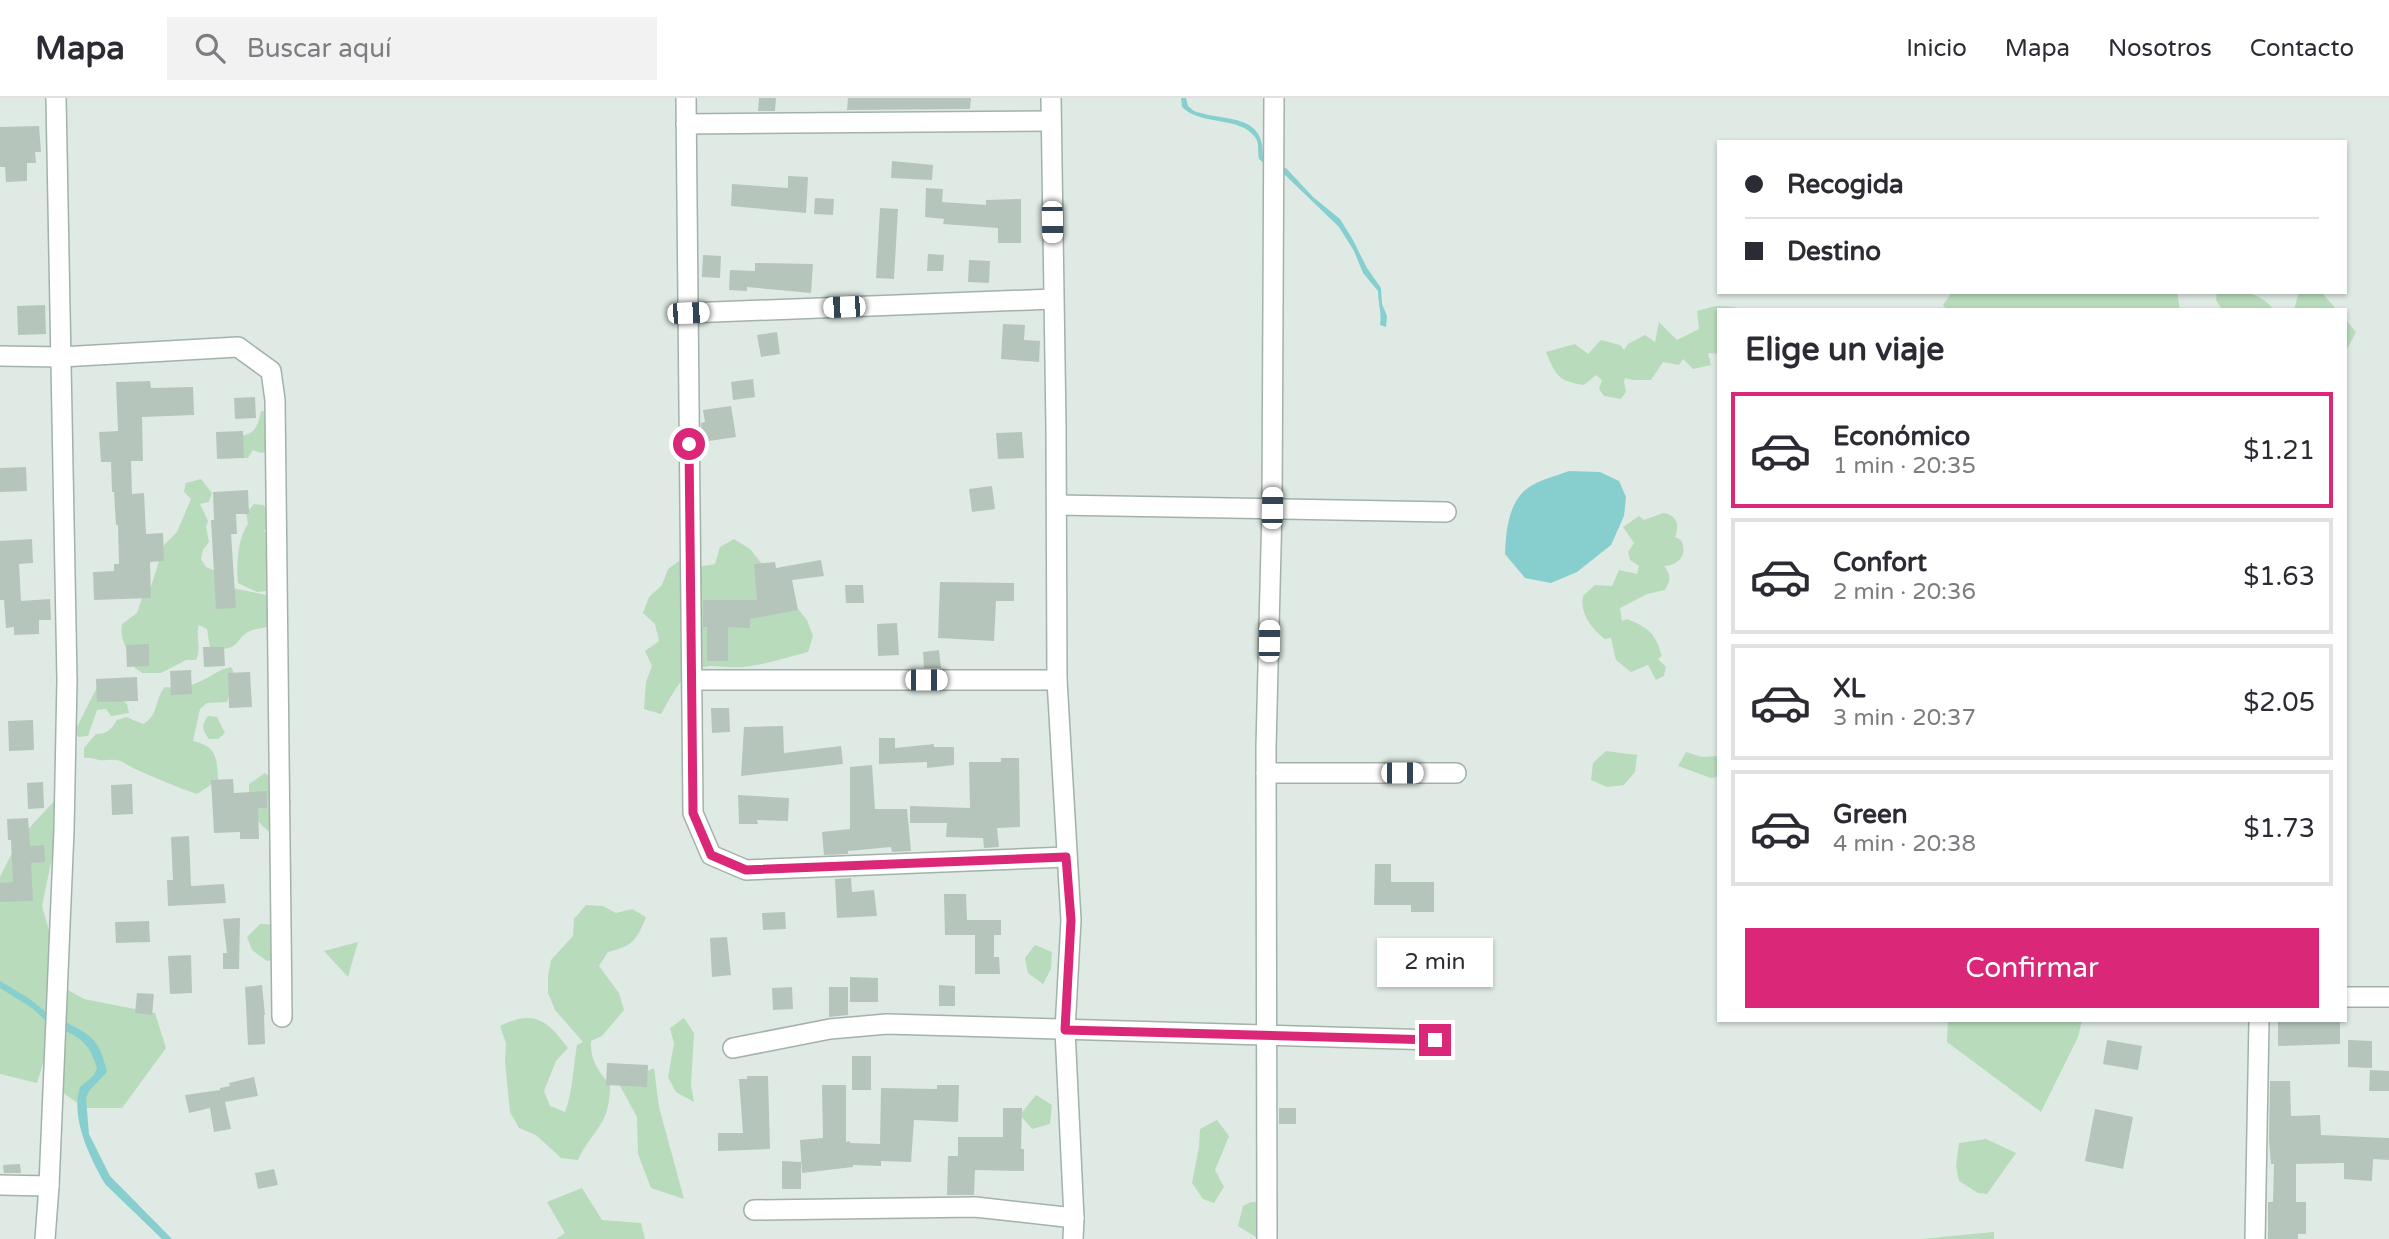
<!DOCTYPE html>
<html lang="es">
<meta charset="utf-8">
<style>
body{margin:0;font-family:"Varela Round",sans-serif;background:#f2f2f3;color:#2b2b33;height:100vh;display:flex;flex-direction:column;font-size:26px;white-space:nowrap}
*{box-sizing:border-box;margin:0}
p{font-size:23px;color:#7c7c81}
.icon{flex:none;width:38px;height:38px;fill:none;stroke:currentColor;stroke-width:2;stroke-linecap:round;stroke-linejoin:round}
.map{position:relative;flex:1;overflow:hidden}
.side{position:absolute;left:1717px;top:210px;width:630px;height:714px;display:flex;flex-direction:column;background:#fff;border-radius:0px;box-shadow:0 2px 5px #0004}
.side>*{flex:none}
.banner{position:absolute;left:1717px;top:42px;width:630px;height:154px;border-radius:0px;box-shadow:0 2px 5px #0004;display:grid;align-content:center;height:154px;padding:0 28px;background:#fff}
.end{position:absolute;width:32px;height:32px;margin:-16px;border:9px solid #db2777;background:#fff;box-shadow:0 0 0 4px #fff}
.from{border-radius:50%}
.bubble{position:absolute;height:49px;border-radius:0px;background:#fff;box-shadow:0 2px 5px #0004;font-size:23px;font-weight:600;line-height:49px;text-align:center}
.car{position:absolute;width:21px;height:42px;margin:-21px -10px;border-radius:9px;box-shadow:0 0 5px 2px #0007;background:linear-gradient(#fff 24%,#345 0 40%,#fff 0 76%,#345 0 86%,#fff 0)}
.banner b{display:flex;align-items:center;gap:24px;height:66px;font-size:26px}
.banner b+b{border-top:2px solid #e1e1e2}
.banner i{width:18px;height:18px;background:#2b2b33}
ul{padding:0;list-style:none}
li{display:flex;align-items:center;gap:21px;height:116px;margin:0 14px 10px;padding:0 14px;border:4px solid #e1e1e2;border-radius:0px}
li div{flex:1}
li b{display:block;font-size:26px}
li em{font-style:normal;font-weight:600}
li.selected{border-color:#db2777}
li>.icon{width:63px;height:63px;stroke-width:1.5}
h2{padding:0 28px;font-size:32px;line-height:84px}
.primary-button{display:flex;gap:14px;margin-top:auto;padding:14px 28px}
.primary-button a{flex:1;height:80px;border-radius:0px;background:#db2777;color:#fff;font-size:28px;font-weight:600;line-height:80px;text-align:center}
header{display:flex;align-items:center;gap:42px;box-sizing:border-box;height:98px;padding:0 35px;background:#fff;border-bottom:2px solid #e1e1e2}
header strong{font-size:33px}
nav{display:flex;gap:38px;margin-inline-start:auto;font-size:24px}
.search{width:490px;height:63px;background:#f2f2f3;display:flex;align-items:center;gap:18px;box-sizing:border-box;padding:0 24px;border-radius:0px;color:#7c7c81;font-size:26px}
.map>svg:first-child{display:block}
.green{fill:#b8dbbc}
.water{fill:#87cfcf}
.building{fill:#b5c5bc}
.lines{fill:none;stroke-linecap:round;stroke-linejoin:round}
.street-casing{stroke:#a2b2aa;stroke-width:22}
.street{stroke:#fff;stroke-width:19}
.route{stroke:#db2777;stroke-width:9}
</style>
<header>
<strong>Mapa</strong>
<div class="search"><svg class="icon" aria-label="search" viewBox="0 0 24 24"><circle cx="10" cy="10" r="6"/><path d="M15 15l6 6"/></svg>Buscar aquí</div>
<nav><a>Inicio</a><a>Mapa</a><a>Nosotros</a><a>Contacto</a></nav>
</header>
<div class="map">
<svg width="2389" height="1141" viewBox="0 0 2389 1141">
<rect width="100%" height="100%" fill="#dfeae4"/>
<g class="green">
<polygon points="1952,194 2177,194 2180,212 1947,212 1943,207"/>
<path d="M2217,194C2240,194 2259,192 2274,212H2222L2216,202Z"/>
<polygon points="2299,194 2321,194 2337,212 2294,212"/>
<path d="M1716,208L1735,209L1738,212H1718V256L1708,255L1711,267L1693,271L1683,261L1679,267L1663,264L1651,282H1633L1625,280L1624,284L1626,294L1621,301L1604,298L1599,291L1602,282L1596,277L1584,287C1558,283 1556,278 1546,254L1575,246L1588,256L1601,242L1620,247L1624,252L1628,246L1645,237L1655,244L1659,224L1677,242L1699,231L1697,213Z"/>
<polygon points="2345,221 2356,234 2345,255"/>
<path d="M261,313H270V353L261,355L253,352L248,360H238L232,353L240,338C256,336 258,327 261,313Z"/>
<path d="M201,381L212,395L209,404L200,406L208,423L206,429L209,444L203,452L201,461L206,469L223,476L231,490L267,497L275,502L270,527C263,531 260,530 253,532C233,538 244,555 210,550L207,531L199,527C195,540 202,550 196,562H186L161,575H142L135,570C131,551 119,548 122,526L137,515L143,497L150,492L164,447L177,434L191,401L184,394L186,385Z"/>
<path d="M254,406L263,407L271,413L272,430L264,432L273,452L276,492L257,494L238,485C236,468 238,439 248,426L246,415Z"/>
<path d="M1663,415C1677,417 1680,427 1675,439L1681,442C1688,457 1679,467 1664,468C1671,477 1671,482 1665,492L1647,496L1620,510L1622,523L1627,521C1649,530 1655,535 1662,558L1658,561L1666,569L1664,578L1656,582L1648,567L1631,574L1616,562L1611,540L1605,541C1591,530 1580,516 1583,498L1595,487L1612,488L1619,472L1637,476L1639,468L1630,462L1628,454L1634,445L1623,429L1639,418L1644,422Z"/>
<path d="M734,441L750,451L807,522L813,538L808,554C787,559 765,567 743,569C732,570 721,568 710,568C683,570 673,596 661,616L644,611L646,584L652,568L645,553L659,543L655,526L643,515L649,499L662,487L668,471L682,461L698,469L715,466L720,449Z"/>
<path d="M231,569L235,577L227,604L207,605L200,611L193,643C217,648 217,660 218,682L197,696C176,689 156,680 135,671C128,668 124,663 116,662C111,661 105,663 99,662C93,661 91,659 84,660V650L96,636C107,636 111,632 117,622L126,619L143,626C159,618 154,601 165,589C179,590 193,588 205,581C215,576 220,571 231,569Z"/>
<polygon points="101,586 127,606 129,615 111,618 106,611 97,612 88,638 79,639 74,635 95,593"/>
<path d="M208,618L217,619L225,635L218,641H209C202,632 201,627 208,618Z"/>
<polygon points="1606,653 1637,657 1635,674 1624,687 1607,689 1591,682 1593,665"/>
<polygon points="1686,654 1702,659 1718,658 1718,679 1711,680 1678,668"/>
<path d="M265,675L281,687L291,704L281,720L268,733C250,717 249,710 249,686Z"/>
<polygon points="58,699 57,736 42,808 53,847 52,883 84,901 155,915 166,950 122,1010 85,1010 53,988 47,952 37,985 0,976 0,779 19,741"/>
<path d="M586,807L603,808L616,815L632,811L646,819C637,842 633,848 608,854L599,868L619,895L624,912L602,938L591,943C590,962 598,972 610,987C610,998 609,1009 604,1020C597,1035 585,1045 578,1062L561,1060L536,1037L519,1030L510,1014L505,963L506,945L500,928C534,911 547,922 568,950L556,963L544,993L550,1008L565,1014C573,993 573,969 577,947L583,944L555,912L548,895V879L551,862L573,838L574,821Z"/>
<polygon points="260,826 278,827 285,861 267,863 252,852 247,839"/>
<polygon points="358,844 348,879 324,853"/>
<polygon points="1035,847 1052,854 1051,871 1043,886 1028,875 1025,860"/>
<polygon points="684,920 694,935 691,987 694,1004 676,994 668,979 674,946 670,930"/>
<polygon points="1948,922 2082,922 2078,939 2041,1014 1947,944"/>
<polygon points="654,970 659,1009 684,1101 651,1090 638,1056 637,1019 619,986"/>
<polygon points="1036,997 1052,1007 1050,1026 1032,1031 1020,1017"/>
<polygon points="1217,1022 1229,1038 1215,1072 1224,1089 1214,1105 1203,1101 1192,1085 1199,1049 1200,1031"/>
<polygon points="1986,1041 2016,1055 1987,1096 1978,1095 1959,1083 1956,1068 1959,1045"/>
<polygon points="582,1090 602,1122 641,1125 645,1141 556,1141 565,1135 547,1104"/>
<polygon points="1251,1104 1259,1104 1259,1141 1238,1128 1243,1108"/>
<polygon points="1994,1134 1994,1141 1921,1141"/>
</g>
<g class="water">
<path d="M1181,0H1186L1188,8L1194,13C1224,24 1264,14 1263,58L1271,65L1267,68L1259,61C1257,54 1260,45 1255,39C1240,18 1201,28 1182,9Z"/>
<path d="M1279,67L1287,71L1313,99L1340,121L1353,142L1367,170L1381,190L1382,206L1387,218L1386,229L1380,227C1382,215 1378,205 1378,193L1363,175L1354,153L1339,129L1285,77L1277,74Z"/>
<path d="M1569,373L1600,374L1619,383L1626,399L1624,418L1611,447L1577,474L1551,485L1525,480L1505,456C1506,434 1508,404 1528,390C1538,382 1556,378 1569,373Z"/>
<polygon points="0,883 30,901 52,919 47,924 32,910 0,890"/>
<path d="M62,922C92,938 99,940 107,974L89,993L86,1000L89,1036L110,1078L172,1141H162L105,1086C90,1060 70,1019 80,989L94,977L97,970C90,947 83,941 61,931Z"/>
</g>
<g class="building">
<polygon points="759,0 776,0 775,13 758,13"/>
<polygon points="848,0 971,0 970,11 847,12"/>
<polygon points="39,28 41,54 35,54 36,65 27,65 27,83 6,84 5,69 0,69 0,29"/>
<polygon points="892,63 933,67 932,82 891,80"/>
<polygon points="788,78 808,79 806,115 731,108 732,86 788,90"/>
<polygon points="926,90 943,91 942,104 986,107 986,102 1021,101 1021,145 998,145 998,130 943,126 944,121 925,119"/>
<polygon points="815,100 834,101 833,117 814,116"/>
<polygon points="880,110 898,111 894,181 876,180"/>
<polygon points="928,156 944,157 943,173 927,173"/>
<polygon points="703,157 721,158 720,180 702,179"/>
<polygon points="969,162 990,163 989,185 968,184"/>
<polygon points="755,165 813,166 811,195 747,189 747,193 729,192 730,172 755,173"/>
<polygon points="45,207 46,236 18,237 17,208"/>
<polygon points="1003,226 1025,227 1024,242 1040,243 1039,264 1001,261"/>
<polygon points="777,234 780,256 761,259 757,237"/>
<polygon points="753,281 755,299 733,302 731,284"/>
<polygon points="150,283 151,290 193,289 194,317 142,319 143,363 131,363 132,396 144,395 146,436 163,435 164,463 150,464 151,500 94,502 93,474 114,473 114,466 119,466 118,427 116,427 114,394 112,394 111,364 101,364 99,334 118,333 116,284"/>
<polygon points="255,299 256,320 235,321 234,300"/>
<polygon points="731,308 736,339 702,344 701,325 705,324 703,312"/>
<polygon points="243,333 244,360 217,361 216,334"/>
<polygon points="1022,334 1024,360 998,361 996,335"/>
<polygon points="26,369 27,393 0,394 0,370"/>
<polygon points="992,388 995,411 972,414 969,391"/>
<polygon points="248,392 249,416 236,416 237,436 231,436 236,510 216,511 211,422 214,422 213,394"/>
<polygon points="32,441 33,465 19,466 21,503 50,501 51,522 39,522 39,536 14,537 14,529 6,530 4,502 0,502 0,443"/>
<polygon points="821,462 824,478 792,482 798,512 750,521 750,530 728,529 728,563 707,563 707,529 703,529 703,502 757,502 754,466 775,464 776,470"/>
<polygon points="940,484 1014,485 1014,503 996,503 994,543 938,540"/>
<polygon points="845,487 863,487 864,505 846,505"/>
<polygon points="897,525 899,557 878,558 877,526"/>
<polygon points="149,546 149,568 127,569 126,547"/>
<polygon points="203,549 224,549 225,568 204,569"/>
<polygon points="939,552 941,570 924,570 923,554"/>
<polygon points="191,572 192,596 171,597 170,573"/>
<polygon points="250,574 252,609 229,610 228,575"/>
<polygon points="137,579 138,603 97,604 96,581"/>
<polygon points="711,610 729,610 730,634 712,635"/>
<polygon points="33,622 34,652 9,653 8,623"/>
<polygon points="783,628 784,655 841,648 843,666 741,678 744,629"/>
<polygon points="879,640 895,640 895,650 934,646 934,649 954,649 954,667 927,670 927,664 879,666"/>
<polygon points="1001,660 1019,660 1020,729 997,730 999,749 984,750 983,740 946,739 947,725 910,725 910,708 970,710 969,664 1001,664"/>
<polygon points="872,667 875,711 907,711 911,753 892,754 891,749 848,753 848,756 824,757 822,734 850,731 850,669"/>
<polygon points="233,681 234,695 267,693 267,710 258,710 259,741 240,741 240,734 214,735 211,682"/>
<polygon points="43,684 44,710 28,711 27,685"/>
<polygon points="132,686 133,716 112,717 111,687"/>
<polygon points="738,697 789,700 788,723 757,722 758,726 739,726"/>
<polygon points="28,720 30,748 44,747 45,764 31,765 33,803 0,804 0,785 13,784 11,742 8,742 7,721"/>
<polygon points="189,738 191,788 224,786 226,805 168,808 167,782 173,782 171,739"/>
<polygon points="1375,766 1391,766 1391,784 1434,784 1434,814 1411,814 1411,807 1374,807"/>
<polygon points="851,780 852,794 874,792 877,818 837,820 835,781"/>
<polygon points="944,796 966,796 967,822 1001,822 1001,837 994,837 994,859 999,859 1000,876 975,876 975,837 945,837"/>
<polygon points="785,814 786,831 763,832 762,815"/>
<polygon points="240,820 239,871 223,871 223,855 227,855 223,821"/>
<polygon points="149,823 150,844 116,845 115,824"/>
<polygon points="727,839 731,877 712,879 710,840"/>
<polygon points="191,857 192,895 170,896 168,858"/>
<polygon points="850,879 878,880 878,904 850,904"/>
<polygon points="262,887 265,917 264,917 265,946 248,947 245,889"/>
<polygon points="939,887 955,888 955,908 939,908"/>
<polygon points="792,889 793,911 773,912 772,890"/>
<polygon points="829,889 848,889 848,917 829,919"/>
<polygon points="137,895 154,896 152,917 135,915"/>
<polygon points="2278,922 2340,922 2340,946 2278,948"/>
<polygon points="2107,942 2142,948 2138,972 2103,966"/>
<polygon points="2348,942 2372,943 2372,970 2348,969"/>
<rect x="852" y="958" width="19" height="34"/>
<polygon points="607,965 648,967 647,989 606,987"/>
<polygon points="2370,972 2389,973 2389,993 2369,993"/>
<polygon points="747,978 768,978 770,1051 718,1053 718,1035 743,1035 739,981 747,981"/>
<polygon points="254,979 258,998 225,1004 231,1031 214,1034 210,1010 189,1015 185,997 220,992 220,990 230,988 229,985"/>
<polygon points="2270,983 2290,983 2291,1018 2320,1017 2321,1037 2389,1040 2389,1062 2373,1061 2372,1083 2344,1081 2344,1065 2296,1066 2296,1104 2306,1104 2306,1136 2298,1136 2298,1141 2268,1141 2268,1104 2273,1104 2274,1066 2271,1066 2269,1042"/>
<polygon points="822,987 846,987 846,1044 850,1043 850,1045 880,1046 881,990 937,991 937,987 959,987 958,1024 914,1022 911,1064 881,1063 881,1068 853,1067 853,1069 802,1075 800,1042 823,1040"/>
<polygon points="1003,1010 1022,1010 1021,1051 1024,1051 1024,1073 975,1072 974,1097 947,1097 948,1058 958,1058 958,1039 1003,1039"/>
<rect x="1279" y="1010" width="17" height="16"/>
<polygon points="2095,1011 2133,1019 2123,1071 2085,1063"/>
<polygon points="782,1063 801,1064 801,1091 782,1091"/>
<polygon points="20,1066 21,1075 4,1075 3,1067"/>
<polygon points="274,1071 278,1087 258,1091 255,1075"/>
</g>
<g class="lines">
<g class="street-casing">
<g id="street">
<polyline points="686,0 693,715 711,757 746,772 1066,759"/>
<polyline points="1051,0 1056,329 1057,582 1071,822 1065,932 1074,1120 1073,1141"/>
<polyline points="686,26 1050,23"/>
<polyline points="688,215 1053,201"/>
<polyline points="0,258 61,259 238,249 271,273 275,302 282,919"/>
<polyline points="1057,407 1446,414"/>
<polyline points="692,582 1057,582"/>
<polyline points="1266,675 1456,675"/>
<polyline points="2345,899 2389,899"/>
<polyline points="733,950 830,931 887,926 1435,942"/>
<polyline points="0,1087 49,1088"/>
<polyline points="754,1112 975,1109 1074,1120"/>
<polyline points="45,1141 49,1088 64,732 67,582 56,0"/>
<polyline points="1267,1141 1266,649 1272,410 1274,0"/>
<polyline points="2255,1141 2259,922"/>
</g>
</g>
<use href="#street" class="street"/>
</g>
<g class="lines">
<polyline class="route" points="689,346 693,715 711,757 746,772 1066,759 1071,822 1065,932 1435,942"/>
</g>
</svg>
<i class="end from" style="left:689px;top:346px"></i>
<i class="end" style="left:1435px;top:942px"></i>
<div class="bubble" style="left:1377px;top:840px;width:116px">2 min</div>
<i class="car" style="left:1052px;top:124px;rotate:179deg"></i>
<i class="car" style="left:844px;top:209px;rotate:268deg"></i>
<i class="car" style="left:688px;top:215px;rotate:88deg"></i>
<i class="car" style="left:1272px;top:410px;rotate:1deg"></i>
<i class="car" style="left:1269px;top:543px;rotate:1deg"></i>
<i class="car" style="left:926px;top:582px;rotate:90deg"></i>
<i class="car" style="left:1402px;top:675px;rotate:90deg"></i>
<div class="banner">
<b><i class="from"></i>Recogida</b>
<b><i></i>Destino</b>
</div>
<section class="side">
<h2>Elige un viaje</h2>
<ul>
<li class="selected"><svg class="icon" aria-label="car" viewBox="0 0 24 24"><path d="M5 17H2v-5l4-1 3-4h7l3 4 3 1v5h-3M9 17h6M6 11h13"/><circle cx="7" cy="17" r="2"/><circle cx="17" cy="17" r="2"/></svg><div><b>Económico</b><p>1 min · 20:35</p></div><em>$1.21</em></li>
<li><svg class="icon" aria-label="car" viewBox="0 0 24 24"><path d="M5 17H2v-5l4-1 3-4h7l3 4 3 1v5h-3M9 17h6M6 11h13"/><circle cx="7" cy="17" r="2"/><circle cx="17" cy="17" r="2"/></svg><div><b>Confort</b><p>2 min · 20:36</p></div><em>$1.63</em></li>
<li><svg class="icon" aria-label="car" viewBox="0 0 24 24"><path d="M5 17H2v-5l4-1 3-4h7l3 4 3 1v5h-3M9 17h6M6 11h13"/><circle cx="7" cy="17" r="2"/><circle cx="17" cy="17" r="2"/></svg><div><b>XL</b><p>3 min · 20:37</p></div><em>$2.05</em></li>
<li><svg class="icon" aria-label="car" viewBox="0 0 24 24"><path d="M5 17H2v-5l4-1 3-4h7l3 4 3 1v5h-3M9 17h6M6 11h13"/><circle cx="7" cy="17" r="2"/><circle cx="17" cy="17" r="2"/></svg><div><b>Green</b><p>4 min · 20:38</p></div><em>$1.73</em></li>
</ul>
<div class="primary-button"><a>Confirmar</a></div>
</section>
</div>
